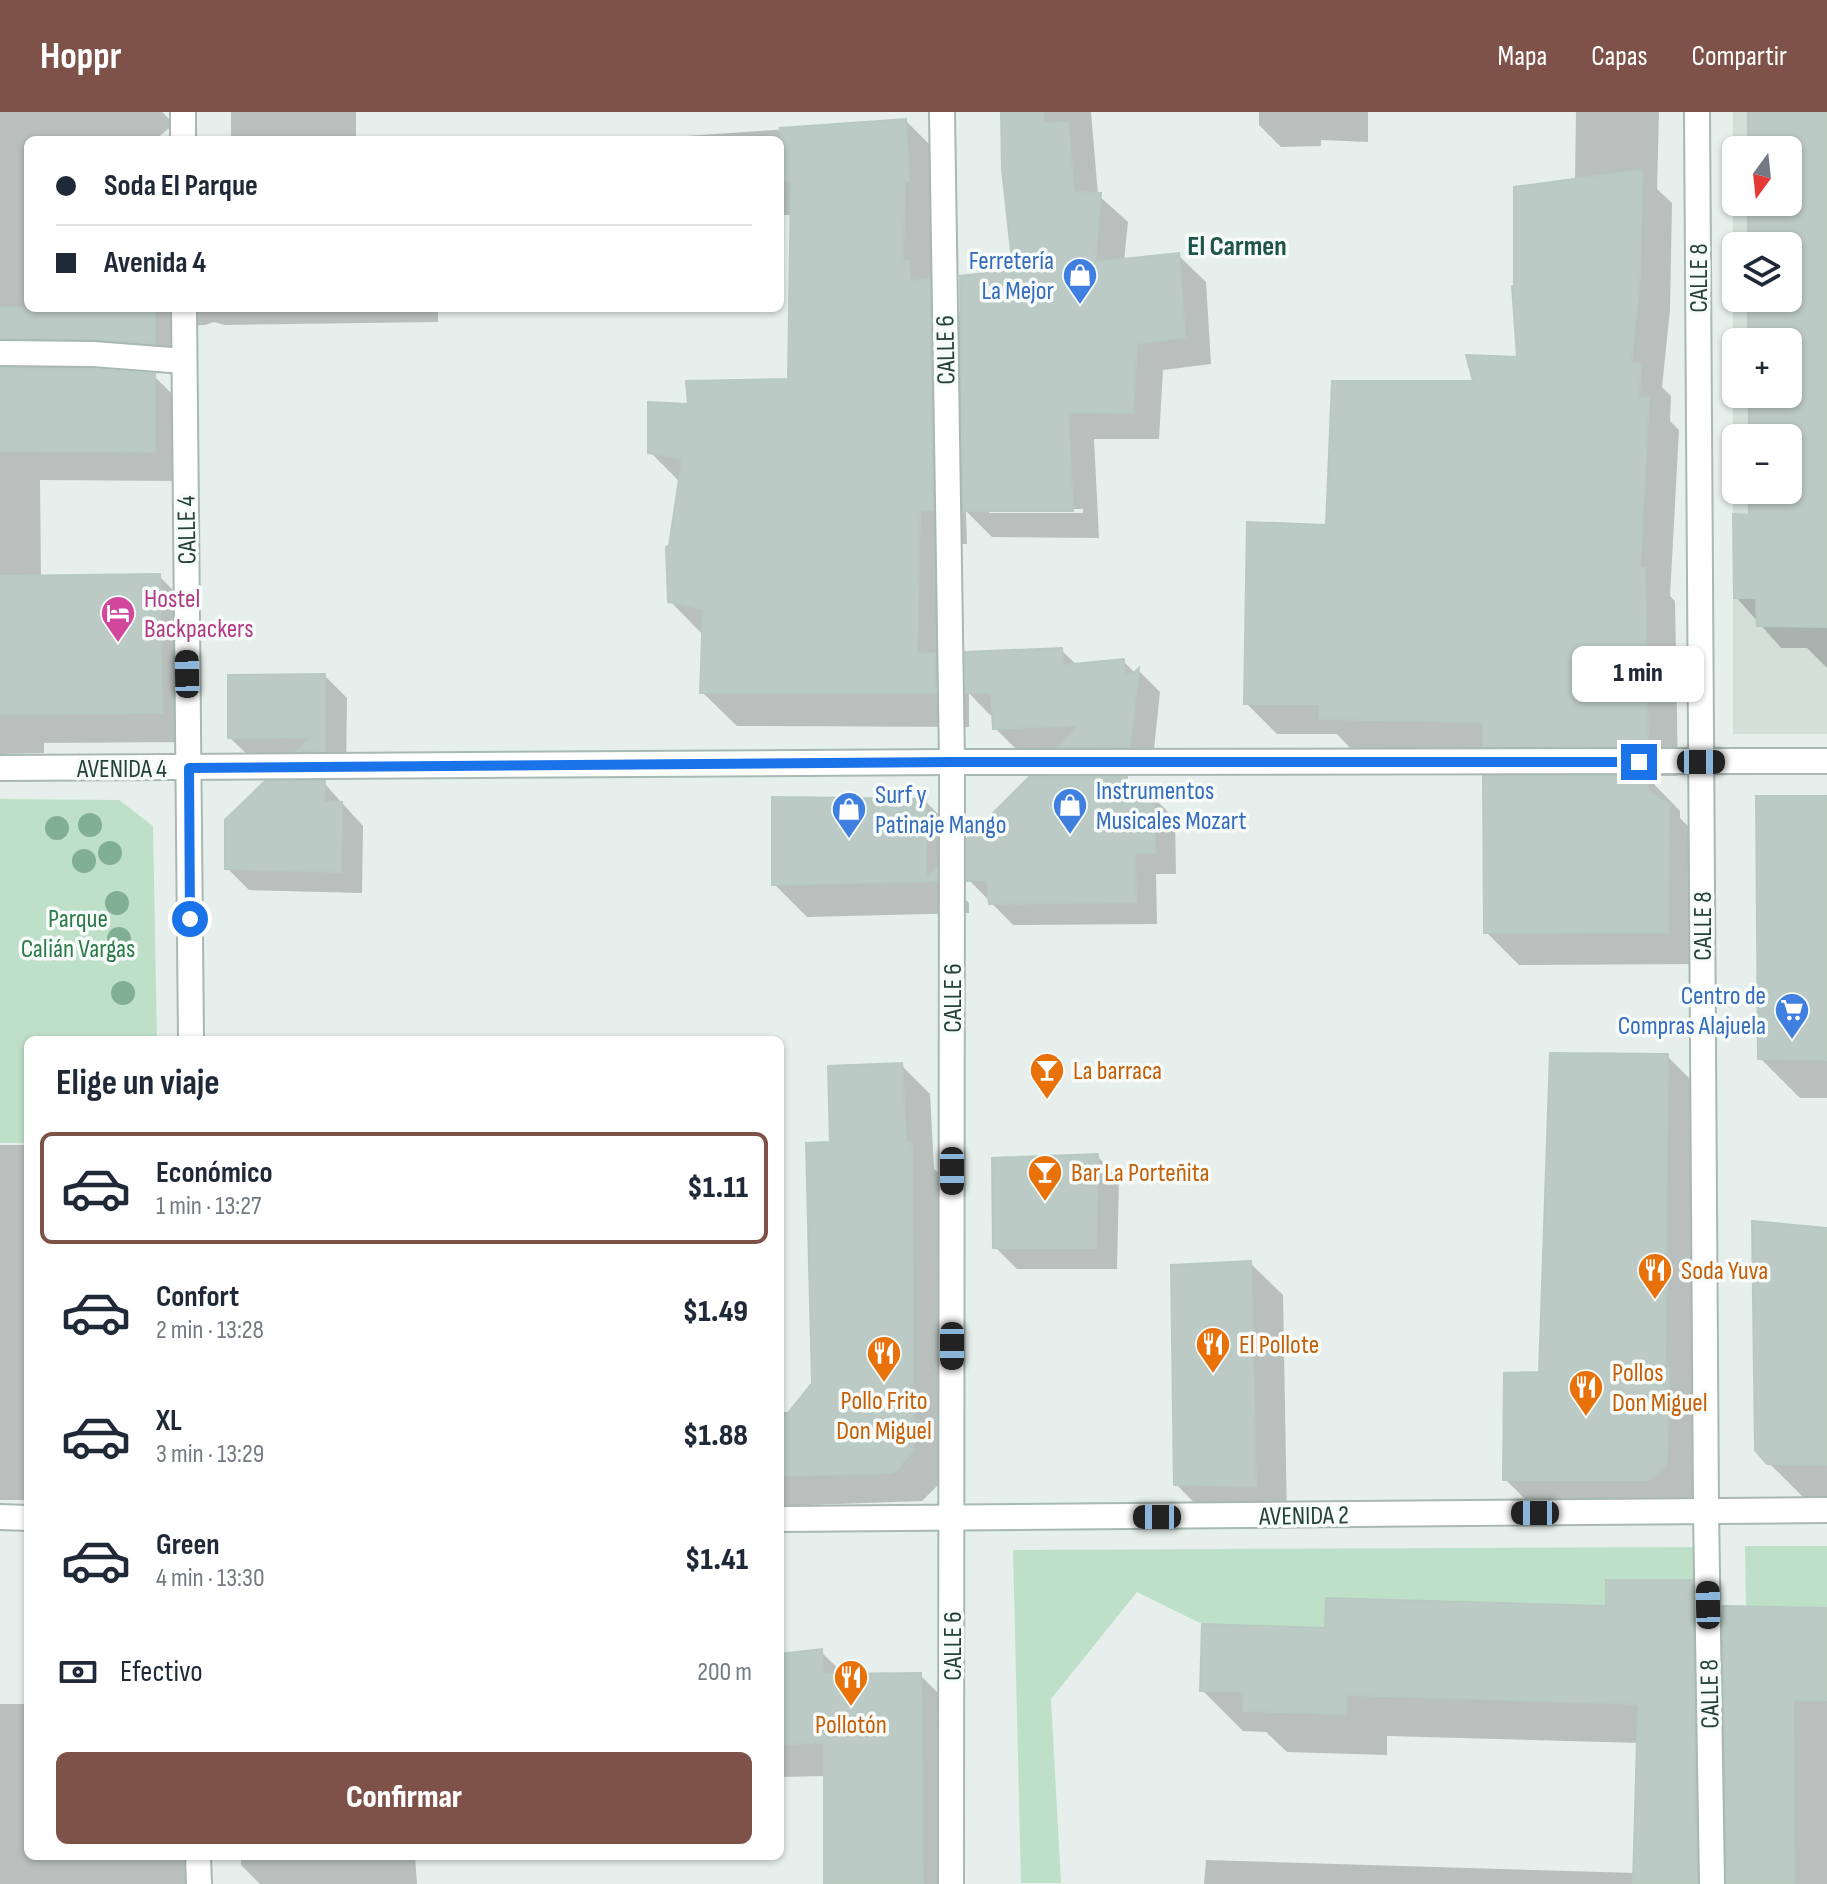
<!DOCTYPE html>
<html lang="es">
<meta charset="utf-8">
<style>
body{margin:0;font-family:"Sofia Sans Condensed",sans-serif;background:#f2f2f3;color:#1f2937;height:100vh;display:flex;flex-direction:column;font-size:30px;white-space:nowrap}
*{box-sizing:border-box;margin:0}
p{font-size:26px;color:#747a83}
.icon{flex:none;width:44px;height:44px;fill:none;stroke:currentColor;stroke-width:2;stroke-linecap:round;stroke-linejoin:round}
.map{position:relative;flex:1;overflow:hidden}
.details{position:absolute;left:24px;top:924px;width:760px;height:824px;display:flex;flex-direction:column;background:#fff;border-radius:12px;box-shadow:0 2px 6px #0004}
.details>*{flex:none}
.guide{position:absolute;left:24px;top:24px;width:760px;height:176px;border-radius:12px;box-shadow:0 2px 6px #0004;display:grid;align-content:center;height:176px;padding:0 32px;background:#fff}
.needle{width:52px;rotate:195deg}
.fabs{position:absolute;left:1722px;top:24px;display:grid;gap:16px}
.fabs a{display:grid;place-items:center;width:80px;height:80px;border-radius:12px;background:#fff;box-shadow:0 2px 6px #0004;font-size:40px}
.end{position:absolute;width:36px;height:36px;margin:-18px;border:10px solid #1a73e8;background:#fff;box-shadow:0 0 0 4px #fff}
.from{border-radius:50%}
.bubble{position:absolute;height:56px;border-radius:12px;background:#fff;box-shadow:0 2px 6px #0004;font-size:26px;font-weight:800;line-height:56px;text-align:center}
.car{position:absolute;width:24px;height:48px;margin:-24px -12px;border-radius:10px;box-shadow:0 0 6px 2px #0007;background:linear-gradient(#222 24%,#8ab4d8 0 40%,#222 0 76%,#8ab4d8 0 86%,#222 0)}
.guide b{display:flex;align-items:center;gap:28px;height:76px;font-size:30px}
.guide b+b{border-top:2px solid #e0e1e3}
.guide i{width:20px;height:20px;background:#1f2937}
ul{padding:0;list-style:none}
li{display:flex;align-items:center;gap:24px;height:112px;margin:0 16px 12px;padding:0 16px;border:4px solid transparent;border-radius:12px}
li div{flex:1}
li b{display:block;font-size:30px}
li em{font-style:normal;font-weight:800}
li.on{border-color:#7f5249}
li>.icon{width:72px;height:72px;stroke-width:1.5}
h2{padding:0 32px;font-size:36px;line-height:96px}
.pay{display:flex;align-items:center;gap:20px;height:88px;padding:0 32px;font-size:30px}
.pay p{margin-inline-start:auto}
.button{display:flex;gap:16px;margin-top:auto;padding:16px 32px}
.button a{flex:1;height:92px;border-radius:12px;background:#7f5249;color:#fff;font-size:32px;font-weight:800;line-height:92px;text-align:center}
header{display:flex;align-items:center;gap:48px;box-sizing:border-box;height:112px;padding:0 40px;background:#7f5249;color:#fff}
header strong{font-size:38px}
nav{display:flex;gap:44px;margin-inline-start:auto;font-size:28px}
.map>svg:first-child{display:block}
.built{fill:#d4dfda;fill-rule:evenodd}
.green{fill:#bfe0c8}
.shadow{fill:#0003;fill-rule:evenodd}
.building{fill:#bbcac4;stroke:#b8c9c2;stroke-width:2}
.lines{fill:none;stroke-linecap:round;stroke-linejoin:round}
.minor-casing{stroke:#a8b8b2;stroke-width:28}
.minor{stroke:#fff;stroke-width:24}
.tree{fill:#80af93}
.route{stroke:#1a73e8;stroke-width:10}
.labels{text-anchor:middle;stroke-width:7;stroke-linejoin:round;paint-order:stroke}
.shop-label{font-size:26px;fill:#366cbe;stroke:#f7fbf9;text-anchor:end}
.street-label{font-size:26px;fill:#24423a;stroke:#f7fbf9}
.hotel-label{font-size:26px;fill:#b23c85;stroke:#f7fbf9;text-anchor:start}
.park-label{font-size:26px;fill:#2d7a4b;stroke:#f7fbf9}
.food-label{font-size:26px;fill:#c56008;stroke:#f7fbf9;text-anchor:start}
.neighbourhood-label{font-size:28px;font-weight:bold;fill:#1f5548;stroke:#f7fbf9}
</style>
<header>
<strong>Hoppr</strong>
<nav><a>Mapa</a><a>Capas</a><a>Compartir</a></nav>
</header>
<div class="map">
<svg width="1827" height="1772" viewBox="0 0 1827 1772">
<rect width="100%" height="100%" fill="#e6efeb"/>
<path class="built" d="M1733,0H1827V622H1733ZM1736,38H1788V90H1736ZM1736,134H1788V186H1736ZM1736,230H1788V282H1736ZM1736,326H1788V378H1736Z"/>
<g class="green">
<polygon points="0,687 119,688 153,714 157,928 28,928 28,1031 0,1031"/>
<polygon points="1745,1434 1827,1434 1827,1496 1746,1495"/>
<polygon points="1697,1435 1696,1468 1606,1468 1606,1494 1326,1486 1325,1516 1202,1512 1137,1480 1051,1587 1061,1771 1021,1771 1013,1438"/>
</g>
<g class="shadow">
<polygon points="0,0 162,0 174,12 155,28 28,28 28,196 438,196 438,210 224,213 214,210 205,213 184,214 184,260 92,256 92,259 154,264 184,294 184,369 40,368 41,465 159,464 189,494 191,630 44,631 44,641 0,642"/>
<rect x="231" y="0" width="125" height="28"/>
<path d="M1002,0H1091L1098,83L1128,110L1124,149L1178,143L1206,170L1211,252L1163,258L1159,327H1094L1099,426L992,425L966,399L967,432H953L951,559L968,577L1061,538L1077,553L1123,549L1136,562L1139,559L1160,580L1152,656H1083L1064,636L1017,638L995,616L994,603H990L969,581V615L737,614L702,580L704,524L670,489L671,436L680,370L650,340L691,294L790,269L792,103H780V28H671V25L906,9L940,43L937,176L962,202L1015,160ZM989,397H1083V401H989Z"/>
<polygon points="1259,0 1368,0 1368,30 1321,28 1321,34 1281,35 1259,13"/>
<polygon points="1576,0 1659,0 1657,77 1672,91 1670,198 1662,275 1671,284 1670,309 1679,318 1670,484 1675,489 1678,664 1646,664 1680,699 1680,706 1700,726 1699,852 1519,853 1486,820 1518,666 1491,640 1352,638 1337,622 1277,622 1246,591 1328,415 1476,271 1520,247 1575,69"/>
<polygon points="1750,0 1827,0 1827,556 1807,536 1781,536 1736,485 1751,405 1751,378 1788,378 1788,326 1751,326 1751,282 1788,282 1788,230 1750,230 1750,186 1788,186 1788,134 1750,134 1750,90 1788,90 1788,38 1750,38"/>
<polygon points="325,564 347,586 346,660 252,647 230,626"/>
<polygon points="1126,667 1144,685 1153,685 1175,707 1176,762 1156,762 1157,812 1013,813 969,768"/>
<polygon points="324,671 363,714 362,781 249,778 227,756"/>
<polygon points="1827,686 1827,986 1800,986 1760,946"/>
<polygon points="925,689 957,721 958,780 969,791 969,801 807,805 774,772"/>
<polygon points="1667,944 1700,977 1699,1383 1682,1399 1537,1399 1505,1367 1541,1262"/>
<polygon points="901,953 930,982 934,1057 941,1063 941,1370 922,1389 780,1394 780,1300 791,1300 814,1272 832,1032"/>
<rect x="0" y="1033" width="28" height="355"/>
<polygon points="1097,1044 1119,1066 1117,1157 1017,1157 995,1135"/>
<polygon points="1827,1118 1827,1390 1808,1390 1768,1350"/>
<polygon points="1250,1151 1283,1183 1287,1406 1208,1405 1176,1372"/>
<polygon points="1691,1470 1725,1504 1827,1498 1827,1772 1204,1772 1206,1748 1635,1761 1639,1631 1387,1624 1387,1643 1287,1640 1266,1620 1243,1619 1202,1578 1327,1518 1608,1496"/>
<polygon points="821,1540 846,1564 920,1563 954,1597 956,1772 826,1772 826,1664 780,1665 780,1544"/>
<polygon points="0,1592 28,1592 28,1744 195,1744 195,1772 0,1772"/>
<polygon points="241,1744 415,1744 417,1772 260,1772 241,1753"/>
</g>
<g class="building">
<polygon points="1001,0 1044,0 1043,11 1068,10 1074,80 1101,81 1095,150 1179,141 1185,225 1137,232 1133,301 1068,300 1073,399 963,399 960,164 1013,158 1002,57"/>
<polygon points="1748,0 1827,0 1827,515 1757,514 1756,486 1734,486 1733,402 1749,403 1749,378 1788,378 1788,326 1749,326 1749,282 1788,282 1788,230 1748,230 1748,186 1788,186 1788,134 1748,134 1748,90 1788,90 1788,38 1748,38"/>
<polygon points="906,7 909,69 905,69 903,148 909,149 910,169 930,167 933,398 920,398 917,542 935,541 936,581 700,581 703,497 668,490 666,435 669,434 682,347 648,341 648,290 688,292 686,269 788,267 791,69 780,69 780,16"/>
<polygon points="1642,58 1640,166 1631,251 1641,251 1639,286 1649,285 1640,456 1645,456 1648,634 1483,634 1483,610 1319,607 1320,592 1244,592 1247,410 1326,413 1332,269 1473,269 1466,243 1517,245 1512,174 1514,174 1514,75"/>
<polygon points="0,196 155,196 155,232 93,227 0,226"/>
<polygon points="0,256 92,257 155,262 155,340 0,339"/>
<polygon points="160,462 162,601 0,602 0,464"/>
<polygon points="1062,536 1063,553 1124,547 1124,561 1133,562 1139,556 1130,635 1059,635 1081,613 993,617 991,581 966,581 965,540"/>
<polygon points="325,562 325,639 297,639 312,625 228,626 228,563"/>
<polygon points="1483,664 1648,664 1649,679 1669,692 1668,820 1484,821"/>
<polygon points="1029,665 1127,665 1125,683 1154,683 1155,741 1135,741 1136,790 989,792 987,768 967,769 967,727"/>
<polygon points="265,669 325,669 324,690 342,690 341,760 225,757 225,708"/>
<polygon points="1756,684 1827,684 1827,948 1758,947"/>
<polygon points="772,685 926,687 926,767 937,756 937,769 772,773"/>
<polygon points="1550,941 1668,942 1665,1256 1669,1256 1667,1351 1649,1368 1503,1368 1504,1261 1539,1260"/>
<polygon points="902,951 906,1028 912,1032 913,1340 893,1361 780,1364 780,1311 812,1271 806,1031 830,1030 828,954"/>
<polygon points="1098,1042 1096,1136 993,1136 992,1046"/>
<polygon points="1752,1109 1827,1116 1827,1353 1767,1352 1755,1338"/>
<polygon points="1251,1149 1256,1374 1174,1373 1171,1153"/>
<polygon points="1606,1468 1692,1468 1697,1772 1633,1772 1638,1592 1347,1583 1346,1602 1243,1599 1244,1579 1200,1579 1202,1512 1325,1516 1326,1486 1606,1494"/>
<polygon points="1723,1494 1827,1496 1827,1588 1793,1588 1794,1772 1727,1772"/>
<polygon points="822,1537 823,1562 921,1561 923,1772 824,1772 824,1631 780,1632 780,1542"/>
</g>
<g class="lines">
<g class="minor-casing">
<g id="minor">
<polyline points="183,0 183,28"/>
<polyline points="942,0 952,650 951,1772"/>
<polyline points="1697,0 1706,1399 1712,1772"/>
<polyline points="184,196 191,928"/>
<polyline points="0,241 93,242 184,249"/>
<polyline points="0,656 952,650 1827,649"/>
<polyline points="0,1405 28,1406"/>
<polyline points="780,1407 1827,1398"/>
<polyline points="198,1744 199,1772"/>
</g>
</g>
<use href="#minor" class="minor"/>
</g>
<g class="tree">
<circle cx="90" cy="713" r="12"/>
<circle cx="57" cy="716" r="12"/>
<circle cx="110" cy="741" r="12"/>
<circle cx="84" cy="749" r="12"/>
<circle cx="117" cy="791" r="12"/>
<circle cx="119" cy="827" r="12"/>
<circle cx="123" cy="881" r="12"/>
</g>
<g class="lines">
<polyline class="route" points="190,807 189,656 952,650 1639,650"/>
</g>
<defs>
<g id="shop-pin" transform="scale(1.8)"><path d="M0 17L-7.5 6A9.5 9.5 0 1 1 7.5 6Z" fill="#3f7fe0" stroke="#f7fbf9"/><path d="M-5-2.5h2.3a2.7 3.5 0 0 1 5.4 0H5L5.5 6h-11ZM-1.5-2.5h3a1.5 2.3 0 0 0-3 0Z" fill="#fff"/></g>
<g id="hotel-pin" transform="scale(1.8)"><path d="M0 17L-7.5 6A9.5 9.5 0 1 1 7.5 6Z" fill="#d1479c" stroke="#f7fbf9"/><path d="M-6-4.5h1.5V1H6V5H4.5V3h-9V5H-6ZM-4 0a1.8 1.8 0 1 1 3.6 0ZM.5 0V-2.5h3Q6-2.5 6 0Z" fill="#fff"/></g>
<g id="supermarket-pin" transform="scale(1.8)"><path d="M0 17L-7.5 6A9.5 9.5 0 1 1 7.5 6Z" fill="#3f7fe0" stroke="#f7fbf9"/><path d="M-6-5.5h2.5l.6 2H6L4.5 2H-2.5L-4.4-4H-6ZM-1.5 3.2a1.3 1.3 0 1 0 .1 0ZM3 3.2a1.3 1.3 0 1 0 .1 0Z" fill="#fff"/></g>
<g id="bar-pin" transform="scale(1.8)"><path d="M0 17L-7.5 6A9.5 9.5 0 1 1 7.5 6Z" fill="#e8710a" stroke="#f7fbf9"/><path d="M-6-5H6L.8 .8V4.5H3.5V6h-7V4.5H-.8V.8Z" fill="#fff"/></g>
<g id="restaurant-pin" transform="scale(1.8)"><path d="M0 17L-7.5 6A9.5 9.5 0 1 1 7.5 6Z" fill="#e8710a" stroke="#f7fbf9"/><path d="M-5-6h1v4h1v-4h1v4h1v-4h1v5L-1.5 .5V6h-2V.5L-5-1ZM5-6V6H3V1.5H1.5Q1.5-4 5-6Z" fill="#fff"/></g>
</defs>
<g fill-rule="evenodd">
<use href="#shop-pin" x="1080" y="163"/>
<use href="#hotel-pin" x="118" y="501"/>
<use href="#shop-pin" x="1070" y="693"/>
<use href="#shop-pin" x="849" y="697"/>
<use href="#supermarket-pin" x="1792" y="898"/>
<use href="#bar-pin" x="1047" y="958"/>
<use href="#bar-pin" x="1045" y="1060"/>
<use href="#restaurant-pin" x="1655" y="1158"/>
<use href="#restaurant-pin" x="1213" y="1232"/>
<use href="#restaurant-pin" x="884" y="1241"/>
<use href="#restaurant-pin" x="1586" y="1275"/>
<use href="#restaurant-pin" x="851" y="1565"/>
</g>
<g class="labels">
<g class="shop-label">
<text x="1054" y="157">Ferretería<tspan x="1054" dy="30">La Mejor</tspan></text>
<text x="1096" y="687" text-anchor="start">Instrumentos<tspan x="1096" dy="30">Musicales Mozart</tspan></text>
<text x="875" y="691" text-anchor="start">Surf y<tspan x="875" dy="30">Patinaje Mango</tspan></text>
<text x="1766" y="892">Centro de<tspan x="1766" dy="30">Compras Alajuela</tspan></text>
</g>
<g class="street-label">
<text transform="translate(1698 166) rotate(-90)" y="9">CALLE 8</text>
<text transform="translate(945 238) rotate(-91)" y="9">CALLE 6</text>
<text transform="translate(186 418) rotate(-91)" y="9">CALLE 4</text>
<text x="122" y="665">AVENIDA 4</text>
<text transform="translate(1702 814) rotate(-90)" y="9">CALLE 8</text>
<text transform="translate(952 886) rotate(-90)" y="9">CALLE 6</text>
<text transform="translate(1304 1403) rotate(-1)" y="9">AVENIDA 2</text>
<text transform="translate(952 1534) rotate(-90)" y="9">CALLE 6</text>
<text transform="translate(1709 1582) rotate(-91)" y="9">CALLE 8</text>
</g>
<g class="hotel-label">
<text x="144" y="495">Hostel<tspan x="144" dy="30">Backpackers</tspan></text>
</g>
<g class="park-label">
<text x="78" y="815">Parque<tspan x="78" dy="30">Calián Vargas</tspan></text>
</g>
<g class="food-label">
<text x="1073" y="967">La barraca</text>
<text x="1071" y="1069">Bar La Porteñita</text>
<text x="1681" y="1167">Soda Yuva</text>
<text x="1239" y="1241">El Pollote</text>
<text x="1612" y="1269">Pollos<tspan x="1612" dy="30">Don Miguel</tspan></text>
<text x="884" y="1297" text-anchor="middle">Pollo Frito<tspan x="884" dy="30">Don Miguel</tspan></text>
<text x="851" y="1621" text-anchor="middle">Pollotón</text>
</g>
<g class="neighbourhood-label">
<text x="1237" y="143">El Carmen</text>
</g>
</g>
</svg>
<div class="fabs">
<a><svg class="needle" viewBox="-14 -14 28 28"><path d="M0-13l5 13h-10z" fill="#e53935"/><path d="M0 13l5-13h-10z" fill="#747a83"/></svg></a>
<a><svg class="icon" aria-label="layers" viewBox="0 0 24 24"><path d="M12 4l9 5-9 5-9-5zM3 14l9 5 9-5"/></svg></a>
<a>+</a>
<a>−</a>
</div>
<i class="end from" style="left:190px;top:807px"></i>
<i class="end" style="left:1639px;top:650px"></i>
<div class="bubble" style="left:1572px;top:534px;width:132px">1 min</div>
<i class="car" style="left:187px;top:562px;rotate:359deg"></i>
<i class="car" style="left:1701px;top:650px;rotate:90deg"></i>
<i class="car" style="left:952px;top:1059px;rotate:180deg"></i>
<i class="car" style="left:952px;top:1234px;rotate:180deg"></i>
<i class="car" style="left:1535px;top:1401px;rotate:270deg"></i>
<i class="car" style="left:1157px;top:1405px;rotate:270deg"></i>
<i class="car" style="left:1708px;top:1493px;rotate:359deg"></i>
<div class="guide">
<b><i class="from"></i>Soda El Parque</b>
<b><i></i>Avenida 4</b>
</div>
<section class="details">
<h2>Elige un viaje</h2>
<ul>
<li class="on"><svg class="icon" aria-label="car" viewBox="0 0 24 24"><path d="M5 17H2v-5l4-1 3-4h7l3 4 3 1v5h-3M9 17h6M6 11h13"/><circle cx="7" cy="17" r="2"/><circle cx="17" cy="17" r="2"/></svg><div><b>Económico</b><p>1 min · 13:27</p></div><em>$1.11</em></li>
<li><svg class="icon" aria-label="car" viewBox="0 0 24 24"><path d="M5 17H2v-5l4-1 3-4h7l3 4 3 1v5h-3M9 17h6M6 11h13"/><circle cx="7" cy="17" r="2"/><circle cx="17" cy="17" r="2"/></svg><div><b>Confort</b><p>2 min · 13:28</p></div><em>$1.49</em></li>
<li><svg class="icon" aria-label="car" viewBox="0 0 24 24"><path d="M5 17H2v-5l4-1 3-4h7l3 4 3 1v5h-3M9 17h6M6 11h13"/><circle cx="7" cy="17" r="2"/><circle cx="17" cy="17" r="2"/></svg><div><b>XL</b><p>3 min · 13:29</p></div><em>$1.88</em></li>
<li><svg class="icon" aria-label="car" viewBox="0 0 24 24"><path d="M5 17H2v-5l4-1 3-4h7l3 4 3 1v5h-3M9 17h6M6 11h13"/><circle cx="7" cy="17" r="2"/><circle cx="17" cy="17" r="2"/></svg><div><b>Green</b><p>4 min · 13:30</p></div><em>$1.41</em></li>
</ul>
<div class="pay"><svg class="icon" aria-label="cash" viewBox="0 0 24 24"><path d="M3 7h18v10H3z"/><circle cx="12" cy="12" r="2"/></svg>Efectivo<p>200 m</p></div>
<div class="button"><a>Confirmar</a></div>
</section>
</div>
